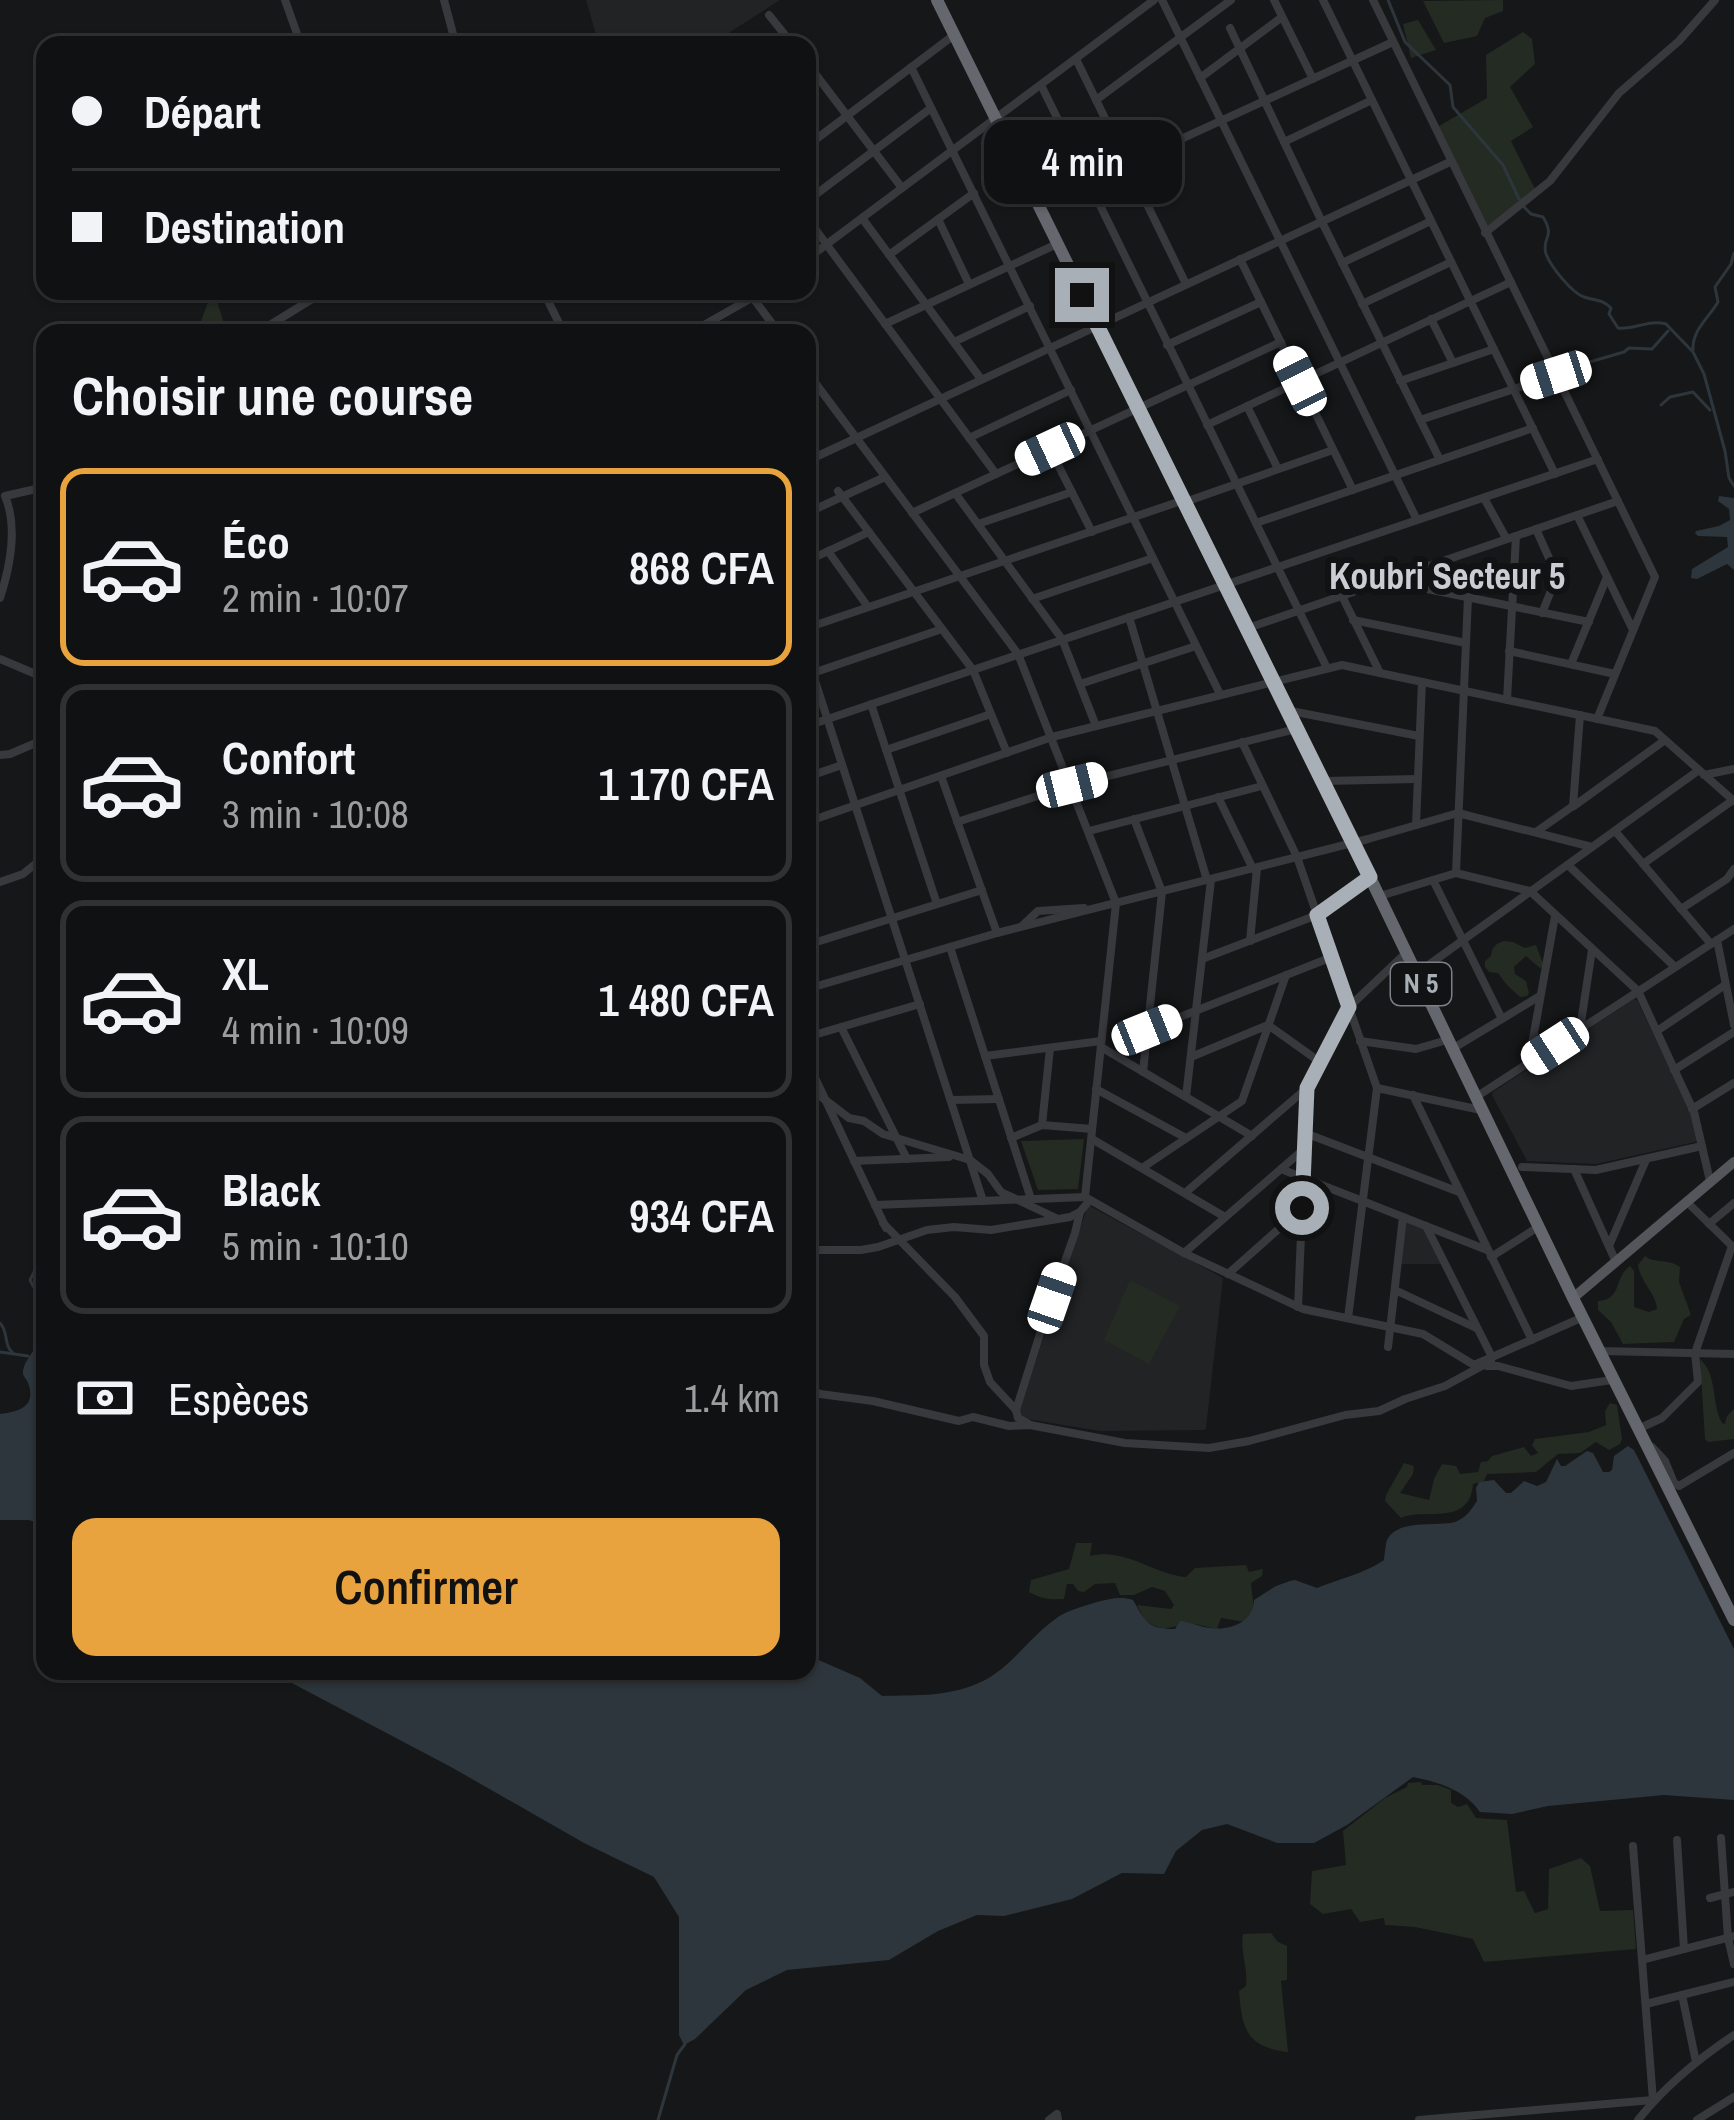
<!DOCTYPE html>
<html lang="fr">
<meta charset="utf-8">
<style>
body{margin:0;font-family:"Archivo Narrow",sans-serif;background:#1e1f20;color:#f1f3f6;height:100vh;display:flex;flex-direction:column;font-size:45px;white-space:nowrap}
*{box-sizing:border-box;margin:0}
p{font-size:39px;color:#9c9d9f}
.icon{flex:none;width:66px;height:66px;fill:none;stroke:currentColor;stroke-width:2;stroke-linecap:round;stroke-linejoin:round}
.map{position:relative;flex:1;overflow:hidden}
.side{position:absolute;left:36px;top:324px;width:780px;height:1356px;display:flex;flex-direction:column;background:#101112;border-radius:24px;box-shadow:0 3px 9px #0004,0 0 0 3px #303132}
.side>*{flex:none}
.hud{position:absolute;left:36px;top:36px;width:780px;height:264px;border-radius:24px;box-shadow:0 3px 9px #0004,0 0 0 3px #303132;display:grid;align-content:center;height:264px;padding:0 36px;background:#101112}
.end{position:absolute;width:54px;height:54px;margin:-27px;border:15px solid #a9afb7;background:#111;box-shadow:0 0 0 6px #111}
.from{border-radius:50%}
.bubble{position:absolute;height:84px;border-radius:24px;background:#101112;box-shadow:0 3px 9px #0004,0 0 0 3px #303132;font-size:39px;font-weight:600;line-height:84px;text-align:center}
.car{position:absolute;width:36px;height:72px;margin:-36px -18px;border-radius:15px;box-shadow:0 0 9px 3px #0007;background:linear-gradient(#fff 24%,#345 0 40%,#fff 0 76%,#345 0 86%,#fff 0)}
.hud b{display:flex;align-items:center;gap:42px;height:114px;font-size:45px}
.hud b+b{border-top:3px solid #303132}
.hud i{width:30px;height:30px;background:#f1f3f6}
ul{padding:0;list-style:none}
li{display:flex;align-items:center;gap:36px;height:198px;margin:0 24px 18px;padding:0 12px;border:6px solid #303132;border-radius:24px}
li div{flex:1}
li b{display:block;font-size:45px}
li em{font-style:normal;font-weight:600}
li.current{border-color:#e8a33e}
li>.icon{width:108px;height:108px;stroke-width:1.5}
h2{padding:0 36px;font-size:54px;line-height:144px}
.pay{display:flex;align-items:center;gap:30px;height:132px;padding:0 36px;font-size:45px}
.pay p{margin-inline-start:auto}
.button{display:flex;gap:24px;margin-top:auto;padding:24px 36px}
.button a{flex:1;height:138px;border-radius:24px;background:#e8a33e;color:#111;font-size:48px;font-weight:600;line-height:138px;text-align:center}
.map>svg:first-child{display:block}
.built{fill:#222325}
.green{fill:#232b23}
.water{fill:#2d363c}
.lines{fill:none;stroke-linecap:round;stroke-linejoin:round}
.stream{stroke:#2d363c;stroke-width:3}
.minor{stroke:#38393d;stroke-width:8}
.major{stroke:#54565c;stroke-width:10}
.highway{stroke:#64676e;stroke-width:12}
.route{stroke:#a9afb7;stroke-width:15}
.labels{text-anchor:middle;stroke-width:12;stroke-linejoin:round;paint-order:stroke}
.shield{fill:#111213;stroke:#7b8086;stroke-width:3}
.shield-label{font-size:27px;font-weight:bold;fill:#a9afb7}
.quarter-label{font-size:36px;font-weight:bold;fill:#cacdd4;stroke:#111213}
</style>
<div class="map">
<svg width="1734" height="2120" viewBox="0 0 1734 2120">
<rect width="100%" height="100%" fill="#161718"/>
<g class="built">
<polygon points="586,0 780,0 710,45 599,45"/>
<polygon points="1634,999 1637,1000 1691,1112 1698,1139 1695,1142 1596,1164 1527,1161 1492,1095 1493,1092"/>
<polygon points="1088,1205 1223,1278 1206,1428 1204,1430 1100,1431 1021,1418 1018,1414"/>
<polygon points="1403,1217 1426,1226 1445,1264 1397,1264"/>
</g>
<g class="green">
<polygon points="1503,0 1503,11 1485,18 1477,36 1444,43 1423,1"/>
<polygon points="1418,20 1436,50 1411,58 1403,24"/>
<polygon points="1523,32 1532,39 1535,64 1510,87 1533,127 1511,141 1536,191 1485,233 1434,129 1487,98 1486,55"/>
<polygon points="217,301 227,333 63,333 63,326 200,324 208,302"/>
<path d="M1504,941L1513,942L1525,948L1536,945L1544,966L1540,968L1526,956L1514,967L1515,974L1526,981L1529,993L1527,996L1520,997L1507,985L1498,973L1489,972L1485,967V961L1491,956C1492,947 1495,944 1504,941Z"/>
<polygon points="1084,1139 1078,1189 1038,1190 1021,1141"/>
<path d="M1645,1256C1654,1264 1667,1258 1680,1267L1679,1282L1691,1315L1684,1319L1674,1342L1623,1344L1611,1322L1598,1310V1301C1623,1299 1613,1278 1630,1266L1634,1271V1307L1649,1312L1657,1309C1656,1293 1640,1282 1638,1265Z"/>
<polygon points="1130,1280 1180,1306 1149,1364 1104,1340"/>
<path d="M1700,1359C1718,1375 1711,1403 1722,1423L1725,1424L1727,1416L1734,1409V1439L1708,1442L1705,1439Z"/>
<path d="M1610,1403L1617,1405L1622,1439L1620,1444L1609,1450L1596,1442L1580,1453L1558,1454L1536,1472L1487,1474L1484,1481L1473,1484C1470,1528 1422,1507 1401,1518L1385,1501L1386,1495L1404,1463L1414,1466L1413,1474L1400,1493L1429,1500L1434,1479L1442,1464L1456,1466L1460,1474L1478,1472L1481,1462L1488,1461L1492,1456L1524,1447L1531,1456L1538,1453L1532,1445L1535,1439L1589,1432L1606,1425L1605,1411Z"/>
<path d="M1076,1543H1092L1090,1556C1125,1547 1153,1574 1186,1577L1195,1568L1246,1565L1249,1572L1263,1569L1262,1576L1251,1583L1254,1610L1245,1622L1221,1618L1217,1629C1207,1628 1195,1622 1186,1624C1165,1628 1166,1632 1145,1621L1137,1605L1171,1609L1174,1605L1165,1591L1152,1587L1134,1595H1120L1115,1583L1095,1584L1084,1592L1078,1591L1073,1584H1067L1064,1599C1050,1600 1042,1599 1029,1592L1031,1580L1069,1569Z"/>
<polygon points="1421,1782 1422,1785 1438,1785 1451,1790 1451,1803 1458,1807 1467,1804 1476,1818 1507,1820 1516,1892 1524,1891 1535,1913 1548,1909 1549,1869 1581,1858 1590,1866 1600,1911 1633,1910 1636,1949 1484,1962 1473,1939 1415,1927 1385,1925 1384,1918 1360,1922 1351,1909 1323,1914 1310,1904 1312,1871 1346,1865 1343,1831 1385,1798 1407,1787 1408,1783"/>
<path d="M1271,1933L1278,1942L1287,1946V1980L1281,1981L1288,2052C1246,2047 1242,2029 1239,1991L1246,1986C1248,1968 1240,1951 1243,1934Z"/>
</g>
<g class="water">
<polygon points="1719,496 1734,498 1734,570 1727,564 1697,579 1691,578 1692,569 1728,547 1727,537 1698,536 1695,533 1696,531 1719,526 1730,520 1729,509 1718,501"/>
<path d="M37,1346L45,1347V1524L28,1520H0V1414C19,1412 37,1406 28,1383C27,1380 24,1377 23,1374C22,1365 31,1354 37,1346Z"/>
<path d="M1628,1446L1634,1450L1734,1649V1800L1664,1795L1548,1806L1512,1814L1480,1812C1465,1790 1438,1782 1413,1777L1347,1825L1314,1843H1277L1227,1824L1202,1830L1176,1851L1164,1874L1122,1873L1072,1899L1004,1916L977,1915L938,1931L889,1960L787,1970L746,1990L695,2039L684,2045L679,2035V1917L654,1877L584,1843L451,1767L288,1681L280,1671H807V1655L860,1678L882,1696C917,1695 951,1697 983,1681C1011,1667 1029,1638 1054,1620C1066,1610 1082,1607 1097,1602C1110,1599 1120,1596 1133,1600C1145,1621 1147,1629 1175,1629L1180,1621C1191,1622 1200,1627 1210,1628C1230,1631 1254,1622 1254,1600L1276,1586L1290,1581L1295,1580L1317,1588C1339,1579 1366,1573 1384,1560C1384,1559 1386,1541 1387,1540C1399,1518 1436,1527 1455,1522C1466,1518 1471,1510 1477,1501L1476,1488L1479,1482L1494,1480L1506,1493H1511L1524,1481L1537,1486L1546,1482L1557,1459L1561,1466H1565L1587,1451L1593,1453L1603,1472H1609L1612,1470L1614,1456Z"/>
</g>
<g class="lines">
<g class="stream">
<polyline points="1388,0 1405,42 1450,85 1453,107 1503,165 1519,199"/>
<path d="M1524,207L1531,214L1543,217C1556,238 1541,237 1546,254C1551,267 1572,293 1584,297C1596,301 1602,299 1611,308L1609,314L1618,328C1635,330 1648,319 1666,324L1693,352L1704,374L1725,451L1729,478L1734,486"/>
<path d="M1693,350C1692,330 1708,319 1718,302L1715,287L1731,264L1734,253"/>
<polyline points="1586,363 1624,352 1629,348 1652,349 1668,331"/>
<polyline points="1661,405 1670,397 1693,392 1710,410"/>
<polyline points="35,1251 36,1268 30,1280 33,1286 45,1296"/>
<path d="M0,1323C9,1332 3,1345 13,1353"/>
<polyline points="40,1348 45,1321"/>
<polyline points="0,1352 28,1356"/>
<polyline points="658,2120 677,2055 685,2044"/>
</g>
<g class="minor">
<polyline points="285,0 301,45"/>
<polyline points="444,0 456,45"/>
<polyline points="1162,0 1417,520"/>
<polyline points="1274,0 1313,79"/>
<polyline points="1323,0 1555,474"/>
<polyline points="1373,0 1655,577 1597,719"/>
<polyline points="769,15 793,45"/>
<polyline points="1230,28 1322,222 1440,460"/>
<polyline points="1076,59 1186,284"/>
<polyline points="807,63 902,188"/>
<polyline points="911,67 1220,694"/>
<polyline points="1200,78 1282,17"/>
<polyline points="1041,85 1327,668"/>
<polyline points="1096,100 1231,0"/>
<polyline points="1284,142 1372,100"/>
<polyline points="807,146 954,35"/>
<polyline points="807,201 931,108"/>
<polyline points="1039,204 1393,42"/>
<polyline points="807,218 996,474"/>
<polyline points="862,218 981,379"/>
<polyline points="938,219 969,284"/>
<polyline points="1485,233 1550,181 1619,93 1679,41 1715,0"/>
<polyline points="889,255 974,193"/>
<polyline points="807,259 1154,0"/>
<polyline points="1240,259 1353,490"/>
<polyline points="1342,263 1431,221"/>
<polyline points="543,291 564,333"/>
<polyline points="748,291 779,333"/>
<polyline points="1362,304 1451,262"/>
<polyline points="1431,319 1453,363"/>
<polyline points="885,324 1057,244"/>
<polyline points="257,333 325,291"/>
<polyline points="690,333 764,291"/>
<polyline points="954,342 1030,306"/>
<polyline points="1167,345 1261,302"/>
<polyline points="807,372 1018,654 1116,903 1085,1197"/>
<polyline points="1400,381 1494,349"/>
<polyline points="1247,406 1278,469"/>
<polyline points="1420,420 1556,375"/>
<polyline points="1207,425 1511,282"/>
<polyline points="969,438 1071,390"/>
<polyline points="1050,449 1092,532"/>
<polyline points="807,461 1450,162"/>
<polyline points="838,491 973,670 1007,753"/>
<polyline points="955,493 1062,639 1096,726"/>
<polyline points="1484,498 1506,538"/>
<polyline points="1185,502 1333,450"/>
<polyline points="807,513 885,477"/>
<polyline points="912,513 1281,342"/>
<polyline points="1577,515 1633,630"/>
<polyline points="1256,523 1533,428"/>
<polyline points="978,524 1072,492"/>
<polyline points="1536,529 1557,576 1542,613"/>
<polyline points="828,551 868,607"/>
<polyline points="807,561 869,532"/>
<polyline points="1388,581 1589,622"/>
<polyline points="1342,596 1380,673"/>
<path d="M0,598C10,567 18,527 5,496L45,487"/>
<polyline points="1032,599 1153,558"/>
<polyline points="1129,617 1207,880"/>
<polyline points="1353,620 1466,643"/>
<polyline points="807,628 1184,500"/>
<polyline points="1248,628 1618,501"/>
<polyline points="1509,651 1615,674"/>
<polyline points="807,656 983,1201"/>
<polyline points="0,659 45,678"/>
<polyline points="1571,664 1607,577"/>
<polyline points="807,675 942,629"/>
<polyline points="1080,684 1196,646"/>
<polyline points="1507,700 1516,536"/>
<polyline points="871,704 937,904"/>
<polyline points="1291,711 1419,736"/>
<polyline points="807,726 1598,459"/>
<polyline points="1242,742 1297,857 1377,1088 1348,1318"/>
<polyline points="886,750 991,714"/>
<polyline points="0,755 10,754 45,739"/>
<polyline points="1704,775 1734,769"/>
<polyline points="941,776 997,933"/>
<polyline points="807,777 842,765"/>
<polyline points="1325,781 1417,779"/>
<polyline points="1218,797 1253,869"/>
<polyline points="1574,806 1665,740"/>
<polyline points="1134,819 1162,892 1143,1072"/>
<polyline points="807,822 1052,737 1342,665 1655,731 1734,801"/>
<polyline points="957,822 1072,785 1296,729"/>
<polyline points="1416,825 1422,682"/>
<polyline points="1089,831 1262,786"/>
<polyline points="1615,831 1711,944"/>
<polyline points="1536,832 1573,806 1580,715"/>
<polyline points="1643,864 1733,800"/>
<polyline points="1568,865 1675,967"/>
<polyline points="1456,873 1468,597"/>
<polyline points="1433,880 1502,1019"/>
<polyline points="0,882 23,874 45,856"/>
<polyline points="1380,896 1456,873 1530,891 1638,991 1694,1112 1710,1181"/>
<polyline points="1681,909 1727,879 1734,869"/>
<polyline points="1022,926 1038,911 1084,908"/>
<polyline points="1717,940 1734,1025"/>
<polyline points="1250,941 1257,868"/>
<polyline points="807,945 982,890"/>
<polyline points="950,947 1031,1199"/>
<polyline points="1202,959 1317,915 1370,877"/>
<polyline points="1416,974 1699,770"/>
<polyline points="807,989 997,933 1368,839 1458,813 1592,847"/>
<polyline points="841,1027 907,1159"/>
<polyline points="1580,1029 1592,950"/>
<polyline points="1147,1030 1332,957"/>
<polyline points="1657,1031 1725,985"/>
<polyline points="807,1037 920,1004"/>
<polyline points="1360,1041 1416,1049 1447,1040"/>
<polyline points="1101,1047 1252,1136"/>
<polyline points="1452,1049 1540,996"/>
<polyline points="985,1056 1101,1041"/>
<polyline points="1191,1057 1268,1025 1320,1062"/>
<polyline points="807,1061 886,1228"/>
<polyline points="1529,1061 1555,916"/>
<polyline points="1674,1070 1734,1032"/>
<polyline points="807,1086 849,1118 864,1121 883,1134 970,1160 988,1174 1001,1192 1056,1218"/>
<polyline points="1377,1088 1481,1110"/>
<polyline points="1096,1089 1186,1138"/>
<polyline points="1413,1095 1532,1340"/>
<polyline points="1186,1097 1211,880"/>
<polyline points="1476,1097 1734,929"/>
<polyline points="951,1100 999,1099"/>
<polyline points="1692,1109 1734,1083"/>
<polyline points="1042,1125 1050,1048"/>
<polyline points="1305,1133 1459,1192"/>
<polyline points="1011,1138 1042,1125 1092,1129"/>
<polyline points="1092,1139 1225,1217"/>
<polyline points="854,1161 949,1157"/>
<polyline points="1522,1167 1596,1170 1702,1146"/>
<polyline points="1142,1168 1242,1101 1286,975"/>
<polyline points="1281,1169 1487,1250"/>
<polyline points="1574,1169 1616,1262"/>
<polyline points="1185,1193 1307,1088 1349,1007 1406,953"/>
<polyline points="1687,1202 1733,1247"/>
<polyline points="875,1205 1085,1197 1184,1253 1303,1309 1423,1334 1474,1365 1581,1318"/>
<polyline points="883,1223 955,1297 984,1336 984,1365 990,1382 1016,1410"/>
<polyline points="1709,1224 1734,1203"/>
<polyline points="1426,1226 1492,1357"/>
<polyline points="1609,1246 1646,1160"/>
<polyline points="807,1250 861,1250 878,1247 927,1230 954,1227 991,1230 1070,1217 1080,1212 1089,1201"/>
<polyline points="1184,1253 1304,1149"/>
<polyline points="1491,1257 1538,1227"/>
<polyline points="1228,1274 1301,1209"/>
<polyline points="1395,1290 1476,1328"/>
<polyline points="1298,1307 1307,1090"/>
<polyline points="1388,1347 1403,1217"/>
<polyline points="1601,1351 1734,1354"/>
<polyline points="1487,1366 1498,1366 1571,1386 1612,1380"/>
<polyline points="807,1388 820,1394 873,1401 959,1421 973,1417 1009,1426 1030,1425 1125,1443 1209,1448 1249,1441 1345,1415 1379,1411 1405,1399 1445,1386 1491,1361"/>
<polyline points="1029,1424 1018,1418 1016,1410 1046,1315 1075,1233 1080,1212"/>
<polyline points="1638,1429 1662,1418 1698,1382 1695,1353 1732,1246"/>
<polyline points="1652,1447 1665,1461 1674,1483 1679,1486 1734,1453"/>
<polyline points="1721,1838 1728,1938 1734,1964"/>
<polyline points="1677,1840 1684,1949"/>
<polyline points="1710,1898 1734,1892"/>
<polyline points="1642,1960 1734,1936"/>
<polyline points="1682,1995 1696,2062"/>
<polyline points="1646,2004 1734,1982"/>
<polyline points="1049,2120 1057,2114 1058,2120"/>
<polyline points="1419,2120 1653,2100 1633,1846"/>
<path d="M1638,2120C1665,2086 1698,2059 1734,2035"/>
<polyline points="1697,2120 1734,2097"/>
</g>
<polyline class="major" points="1573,1298 1734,1162"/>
<polyline class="highway" points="937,0 1324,782 1573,1298 1734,1620"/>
</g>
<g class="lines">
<polyline class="route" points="1082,295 1370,877 1317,915 1349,1007 1307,1088 1302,1208"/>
</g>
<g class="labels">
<rect class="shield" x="1391" y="963" width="60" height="42" rx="9"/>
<g class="shield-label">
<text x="1421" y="993">N 5</text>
</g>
<g class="quarter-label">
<text x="1447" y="589">Koubri Secteur 5</text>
</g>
</g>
</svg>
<i class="end from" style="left:1302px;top:1208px"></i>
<i class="end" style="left:1082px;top:295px"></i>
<div class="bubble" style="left:984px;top:120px;width:198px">4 min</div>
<i class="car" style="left:1556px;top:375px;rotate:252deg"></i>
<i class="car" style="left:1300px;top:381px;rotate:334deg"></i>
<i class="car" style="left:1050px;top:449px;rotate:245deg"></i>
<i class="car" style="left:1072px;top:785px;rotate:76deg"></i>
<i class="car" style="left:1147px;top:1030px;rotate:68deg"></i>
<i class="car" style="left:1555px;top:1046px;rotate:237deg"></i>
<i class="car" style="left:1052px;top:1298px;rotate:19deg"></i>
<div class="hud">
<b><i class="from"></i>Départ</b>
<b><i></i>Destination</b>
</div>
<section class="side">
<h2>Choisir une course</h2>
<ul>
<li class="current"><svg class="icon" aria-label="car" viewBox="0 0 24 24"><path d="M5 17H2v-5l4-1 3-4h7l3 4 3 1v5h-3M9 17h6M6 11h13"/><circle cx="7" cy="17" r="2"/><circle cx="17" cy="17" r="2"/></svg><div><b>Éco</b><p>2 min · 10:07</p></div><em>868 CFA</em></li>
<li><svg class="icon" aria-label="car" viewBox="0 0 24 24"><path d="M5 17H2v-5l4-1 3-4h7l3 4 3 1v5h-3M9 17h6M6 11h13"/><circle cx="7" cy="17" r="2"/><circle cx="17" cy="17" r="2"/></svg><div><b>Confort</b><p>3 min · 10:08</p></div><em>1 170 CFA</em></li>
<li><svg class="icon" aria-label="car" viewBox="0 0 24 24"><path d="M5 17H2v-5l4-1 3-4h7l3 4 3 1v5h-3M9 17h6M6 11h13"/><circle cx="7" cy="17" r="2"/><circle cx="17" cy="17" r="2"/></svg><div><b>XL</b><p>4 min · 10:09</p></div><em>1 480 CFA</em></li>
<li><svg class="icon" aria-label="car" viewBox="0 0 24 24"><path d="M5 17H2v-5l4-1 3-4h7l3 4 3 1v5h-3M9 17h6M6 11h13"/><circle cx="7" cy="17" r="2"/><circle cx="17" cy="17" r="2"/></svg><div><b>Black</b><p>5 min · 10:10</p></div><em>934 CFA</em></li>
</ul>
<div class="pay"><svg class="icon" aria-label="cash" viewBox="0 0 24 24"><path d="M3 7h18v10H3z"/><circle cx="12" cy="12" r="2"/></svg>Espèces<p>1.4 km</p></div>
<div class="button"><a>Confirmer</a></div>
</section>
</div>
